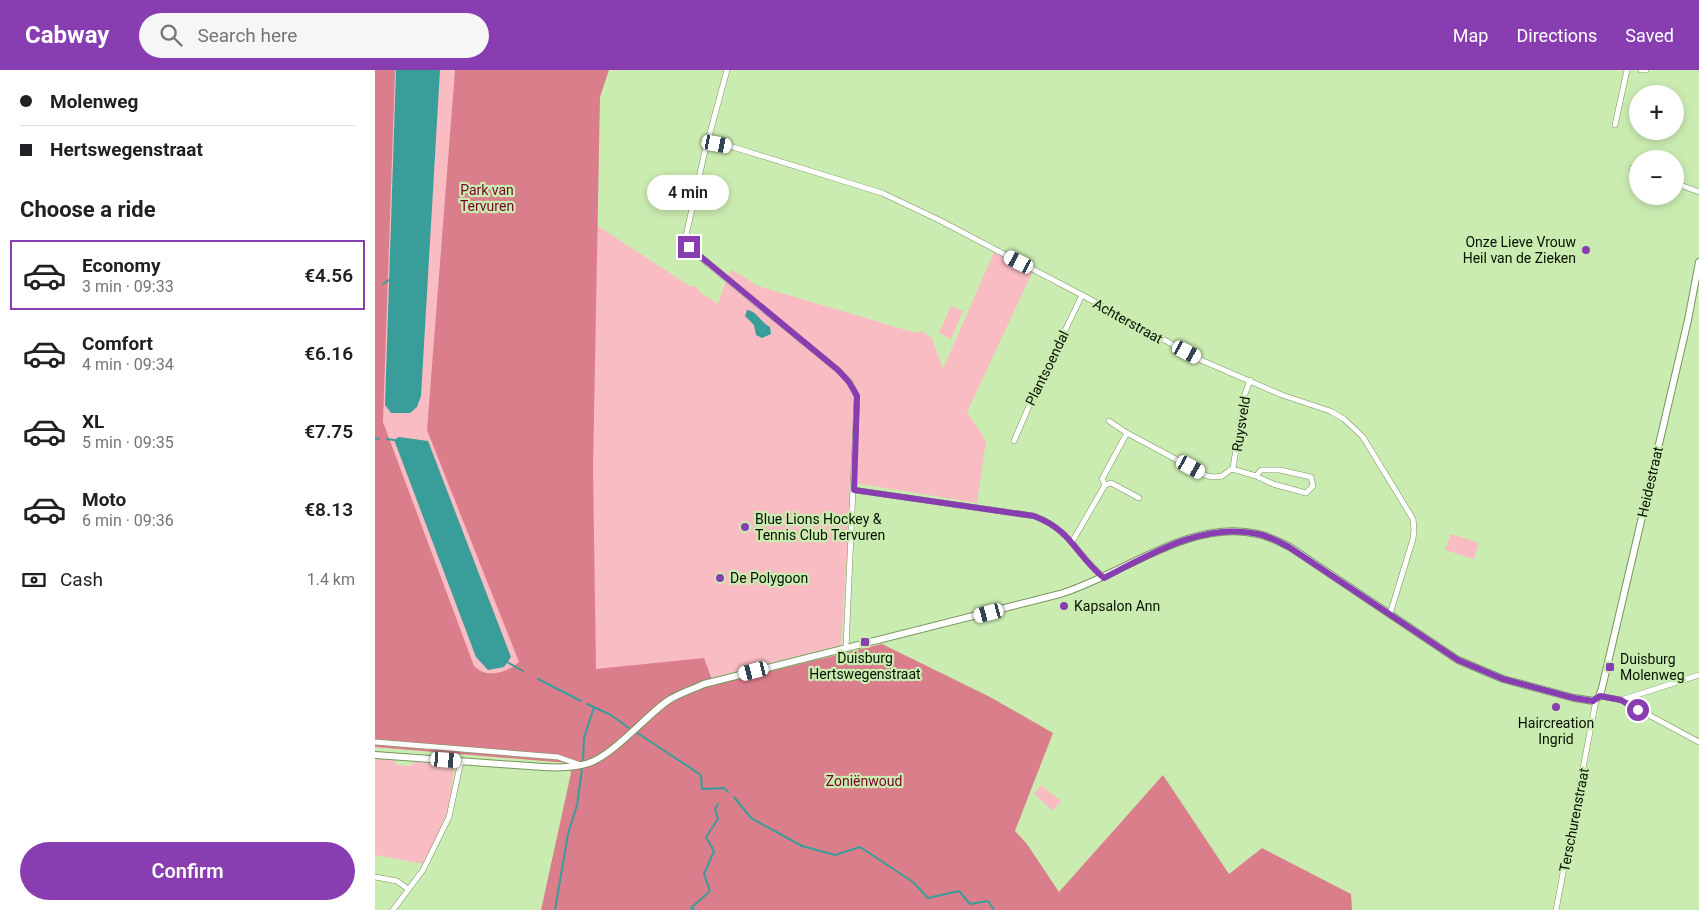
<!DOCTYPE html>
<meta charset="utf-8">
<style>
body{margin:0;font-family:Roboto,sans-serif;background:#f6f6f6;color:#202124;height:100vh;display:flex;flex-direction:column;font-size:19px;white-space:nowrap}
*{box-sizing:border-box;margin:0}
p{font-size:16px;color:#757577}
.icon{flex:none;width:28px;height:28px;fill:none;stroke:currentColor;stroke-width:2;stroke-linecap:round;stroke-linejoin:round}
.map{position:relative;flex:1;overflow:hidden}
.drawer{display:flex;flex-direction:column;background:#fff;width:375px}
.drawer>*{flex:none}
.guide{display:grid;align-content:center;height:110px;padding:0 20px;background:#fff}
.buttons{position:absolute;left:1254px;top:15px;display:grid;gap:10px}
.buttons a{display:grid;place-items:center;width:55px;height:55px;border-radius:50%;background:#fff;box-shadow:0 2px 8px #0003;font-size:25px}
.end{position:absolute;width:22px;height:22px;margin:-11px;border:6px solid #883eb0;background:#fff;box-shadow:0 0 0 2px #fff}
.from{border-radius:50%}
.bubble{position:absolute;height:35px;border-radius:18px;background:#fff;box-shadow:0 2px 8px #0003;font-size:16px;font-weight:600;line-height:35px;text-align:center}
.car{position:absolute;width:15px;height:30px;margin:-15px -8px;border-radius:6px;box-shadow:0 0 4px 1px #0007;background:linear-gradient(#fff 24%,#345 0 40%,#fff 0 76%,#345 0 86%,#fff 0)}
.guide b{display:flex;align-items:center;gap:18px;height:48px;font-size:19px}
.guide b+b{border-top:1px solid #e0e0e0}
.guide i{width:12px;height:12px;background:#202124}
ul{padding:0;list-style:none}
li{display:flex;align-items:center;gap:15px;height:70px;margin:0 10px 8px;padding:0 10px;border:2px solid transparent;border-radius:0px}
li div{flex:1}
li b{display:block;font-size:19px}
li em{font-style:normal;font-weight:600}
li.selected{border-color:#883eb0}
li>.icon{width:45px;height:45px;stroke-width:1.5}
h2{padding:0 20px;font-size:22px;line-height:60px}
.pay{display:flex;align-items:center;gap:12px;height:55px;padding:0 20px;font-size:19px}
.pay p{margin-inline-start:auto}
.button{display:flex;gap:10px;margin-top:auto;padding:10px 20px}
.button a{flex:1;height:58px;border-radius:30px;background:#883eb0;color:#fff;font-size:20px;font-weight:600;line-height:58px;text-align:center}
header{display:flex;align-items:center;gap:30px;box-sizing:border-box;height:70px;padding:0 25px;background:#883eb0;color:#fff}
header strong{font-size:24px}
nav{display:flex;gap:28px;margin-inline-start:auto;font-size:18px}
.search{width:350px;height:45px;background:#f6f6f6;display:flex;align-items:center;gap:12px;box-sizing:border-box;padding:0 18px;border-radius:28px;color:#757577;font-size:19px}
main{display:flex;flex:1;min-height:0}
.map>svg:first-child{display:block}
.green{fill:#f8bcc2}
.forest{fill:#db7e8b}
.water{fill:#399d9a}
.lines{fill:none;stroke-linecap:round;stroke-linejoin:round}
.stream{stroke:#399d9a;stroke-width:2}
.minor-casing{stroke:#77955e;stroke-width:6}
.tertiary-casing{stroke:#77955e;stroke-width:8}
.minor{stroke:#fff;stroke-width:5}
.tertiary{stroke:#fff;stroke-width:6}
.route{stroke:#883eb0;stroke-width:6}
.poi-dot{fill:#883eb0;stroke:#cbecb1;stroke-width:2}
.labels{text-anchor:middle;stroke-width:4.5;stroke-linejoin:round;paint-order:stroke}
.park-label{font-size:14px;fill:#77012a;stroke:#cbecb1}
.poi-label{font-size:14px;fill:#061000;stroke:#cbecb1;text-anchor:start}
.street-label{font-size:14px;fill:#061000;stroke:#cbecb1}
</style>
<header>
<strong>Cabway</strong>
<div class="search"><svg class="icon" aria-label="search" viewBox="0 0 24 24"><circle cx="10" cy="10" r="6"/><path d="M15 15l6 6"/></svg>Search here</div>
<nav><a>Map</a><a>Directions</a><a>Saved</a></nav>
</header>
<main>
<section class="drawer">
<div class="guide">
<b><i class="from"></i>Molenweg</b>
<b><i></i>Hertswegenstraat</b>
</div>
<h2>Choose a ride</h2>
<ul>
<li class="selected"><svg class="icon" aria-label="car" viewBox="0 0 24 24"><path d="M5 17H2v-5l4-1 3-4h7l3 4 3 1v5h-3M9 17h6M6 11h13"/><circle cx="7" cy="17" r="2"/><circle cx="17" cy="17" r="2"/></svg><div><b>Economy</b><p>3 min · 09:33</p></div><em>€4.56</em></li>
<li><svg class="icon" aria-label="car" viewBox="0 0 24 24"><path d="M5 17H2v-5l4-1 3-4h7l3 4 3 1v5h-3M9 17h6M6 11h13"/><circle cx="7" cy="17" r="2"/><circle cx="17" cy="17" r="2"/></svg><div><b>Comfort</b><p>4 min · 09:34</p></div><em>€6.16</em></li>
<li><svg class="icon" aria-label="car" viewBox="0 0 24 24"><path d="M5 17H2v-5l4-1 3-4h7l3 4 3 1v5h-3M9 17h6M6 11h13"/><circle cx="7" cy="17" r="2"/><circle cx="17" cy="17" r="2"/></svg><div><b>XL</b><p>5 min · 09:35</p></div><em>€7.75</em></li>
<li><svg class="icon" aria-label="car" viewBox="0 0 24 24"><path d="M5 17H2v-5l4-1 3-4h7l3 4 3 1v5h-3M9 17h6M6 11h13"/><circle cx="7" cy="17" r="2"/><circle cx="17" cy="17" r="2"/></svg><div><b>Moto</b><p>6 min · 09:36</p></div><em>€8.13</em></li>
</ul>
<div class="pay"><svg class="icon" aria-label="cash" viewBox="0 0 24 24"><path d="M3 7h18v10H3z"/><circle cx="12" cy="12" r="2"/></svg>Cash<p>1.4 km</p></div>
<div class="button"><a>Confirm</a></div>
</section>
<div class="map">
<svg width="1324" height="840" viewBox="0 0 1324 840">
<rect width="100%" height="100%" fill="#cbecb1"/>
<g class="green">
<path d="M0,0H230L223,24V156L316,217L319,215L325,222L343,234L352,207L357,200L383,216L541,263L546,261C551,263 552,266 557,268L568,299L619,182L658,201L592,342L611,371L602,433L474,412L475,441L466,575L328,610L188,692L0,677Z"/>
<polygon points="576,236 588,241 576,269 564,263"/>
<polygon points="1076,464 1104,473 1099,489 1070,480"/>
<polygon points="0,688 19,690 22,695 36,696 39,692 79,695 75,737 49,794 0,785"/>
<polygon points="666,715 686,731 678,741 659,724"/>
</g>
<path class="forest" d="M0,0H20L8,352L99,596C112,609 131,603 144,592L52,360L80,0H234L225,27L218,399L221,599L329,588L339,615L507,574L615,627L678,663L640,761L652,774L684,822L788,705L854,804L887,778L976,824L977,840H166L196,703L193,693L0,677Z"/>
<g class="water">
<polygon points="21,0 65,0 46,326 42,337 35,343 16,343 10,335"/>
<path d="M372,240C382,241 386,253 395,257L396,264L387,268L381,265L379,255L370,246Z"/>
<polygon points="24,367 53,371 136,587 129,597 113,600 101,587 21,375 19,370"/>
</g>
<g class="lines">
<g class="stream">
<polyline points="8,214 14,210"/>
<polyline points="0,368 4,369"/>
<polyline points="12,369 19,370"/>
<polyline points="132,592 148,601"/>
<polyline points="163,609 206,631"/>
<polyline points="212,634 236,645 254,658"/>
<polyline points="261,662 326,705 327,719 349,718 353,722"/>
<polyline points="208,691 209,668 219,637"/>
<polyline points="359,727 376,748 427,776 460,785 485,777 538,812 553,828 584,821 595,834 613,831 619,840"/>
<polyline points="180,840 193,764 202,735 207,699"/>
<polyline points="319,840 316,838 335,821 329,804 339,781 331,767 343,749 340,739 343,734"/>
</g>
<g class="minor-casing">
<g id="minor">
<polyline points="352,0 329,85 310,170 314,177 333,194 463,300 474,311 482,326 471,578"/>
<polyline points="1266,0 1271,0"/>
<polyline points="1240,55 1252,0"/>
<polyline points="333,73 358,77 507,123 564,150 707,225 828,291 907,325 955,341 969,349 988,367 1038,449 1039,459 1038,469 1015,544"/>
<polyline points="1257,98 1262,100"/>
<polyline points="1300,113 1324,122"/>
<polyline points="734,351 752,363"/>
<polyline points="639,371 654,336 707,225"/>
<polyline points="857,399 881,406 898,414 931,423 938,416 936,407 905,400 886,400 881,406"/>
<polyline points="730,415 736,413 764,428"/>
<path d="M479,420L659,446C698,461 700,484 729,507"/>
<polyline points="697,472 730,415 727,409 752,363 832,406 840,407 847,406 858,398 869,327 875,310"/>
<polyline points="1225,626 1246,630 1324,672"/>
<polyline points="1246,630 1324,605"/>
<polyline points="0,672 183,687 206,695"/>
<polyline points="0,807 22,811 33,819"/>
<polyline points="18,840 48,800 74,747 86,691"/>
<polyline points="1181,840 1221,630"/>
</g>
</g>
<g class="tertiary-casing">
<path id="tertiary" d="M0,685L168,697C184,698 199,698 214,693C239,684 268,649 291,632C302,624 316,620 329,614L685,524C748,505 814,448 883,464C894,466 905,472 915,477L1083,590L1128,609L1199,628L1219,631L1224,627L1227,618L1313,250L1324,192"/>
</g>
<use href="#minor" class="minor"/>
<use href="#tertiary" class="tertiary"/>
</g>
<g class="lines">
<path class="route" d="M314,177L463,300L474,312L482,326L479,420L659,446C698,461 700,485 729,508C776,484 828,452 883,464C894,466 904,472 914,477L1083,590L1128,609L1199,628L1218,631L1225,626L1246,630L1263,640"/>
</g>
<g class="poi-dot">
<circle cx="1211" cy="180" r="5"/>
<circle cx="370" cy="457" r="5"/>
<circle cx="345" cy="508" r="5"/>
<circle cx="689" cy="536" r="5"/>
<rect x="485" y="567" width="10" height="10" rx="2.5"/>
<rect x="1230" y="592" width="10" height="10" rx="2.5"/>
<circle cx="1181" cy="637" r="5"/>
</g>
<g class="labels">
<g class="park-label">
<text x="112" y="125">Park van<tspan x="112" dy="16">Tervuren</tspan></text>
<text x="489" y="716">Zoniënwoud</text>
</g>
<g class="poi-label">
<text x="1201" y="177" text-anchor="end">Onze Lieve Vrouw<tspan x="1201" dy="16">Heil van de Zieken</tspan></text>
<text x="380" y="454">Blue Lions Hockey &amp;<tspan x="380" dy="16">Tennis Club Tervuren</tspan></text>
<text x="355" y="513">De Polygoon</text>
<text x="699" y="541">Kapsalon Ann</text>
<text x="490" y="593" text-anchor="middle">Duisburg<tspan x="490" dy="16">Hertswegenstraat</tspan></text>
<text x="1245" y="594">Duisburg<tspan x="1245" dy="16">Molenweg</tspan></text>
<text x="1181" y="658" text-anchor="middle">Haircreation<tspan x="1181" dy="16">Ingrid</tspan></text>
</g>
<g class="street-label">
<text transform="translate(753 251) rotate(29)" y="5">Achterstraat</text>
<text transform="translate(672 298) rotate(-64)" y="5">Plantsoendal</text>
<text transform="translate(866 354) rotate(-81)" y="5">Ruysveld</text>
<text transform="translate(1275 412) rotate(-77)" y="5">Heidestraat</text>
<text transform="translate(1199 750) rotate(-79)" y="5">Terschurenstraat</text>
</g>
</g>
</svg>
<div class="buttons">
<a>+</a>
<a>−</a>
</div>
<i class="end from" style="left:1263px;top:640px"></i>
<i class="end" style="left:314px;top:177px"></i>
<div class="bubble" style="left:272px;top:105px;width:82px">4 min</div>
<i class="car" style="left:342px;top:74px;rotate:101deg"></i>
<i class="car" style="left:644px;top:192px;rotate:297deg"></i>
<i class="car" style="left:812px;top:282px;rotate:118deg"></i>
<i class="car" style="left:816px;top:397px;rotate:119deg"></i>
<i class="car" style="left:614px;top:543px;rotate:255deg"></i>
<i class="car" style="left:379px;top:601px;rotate:256deg"></i>
<i class="car" style="left:71px;top:690px;rotate:94deg"></i>
</div>
</main>
